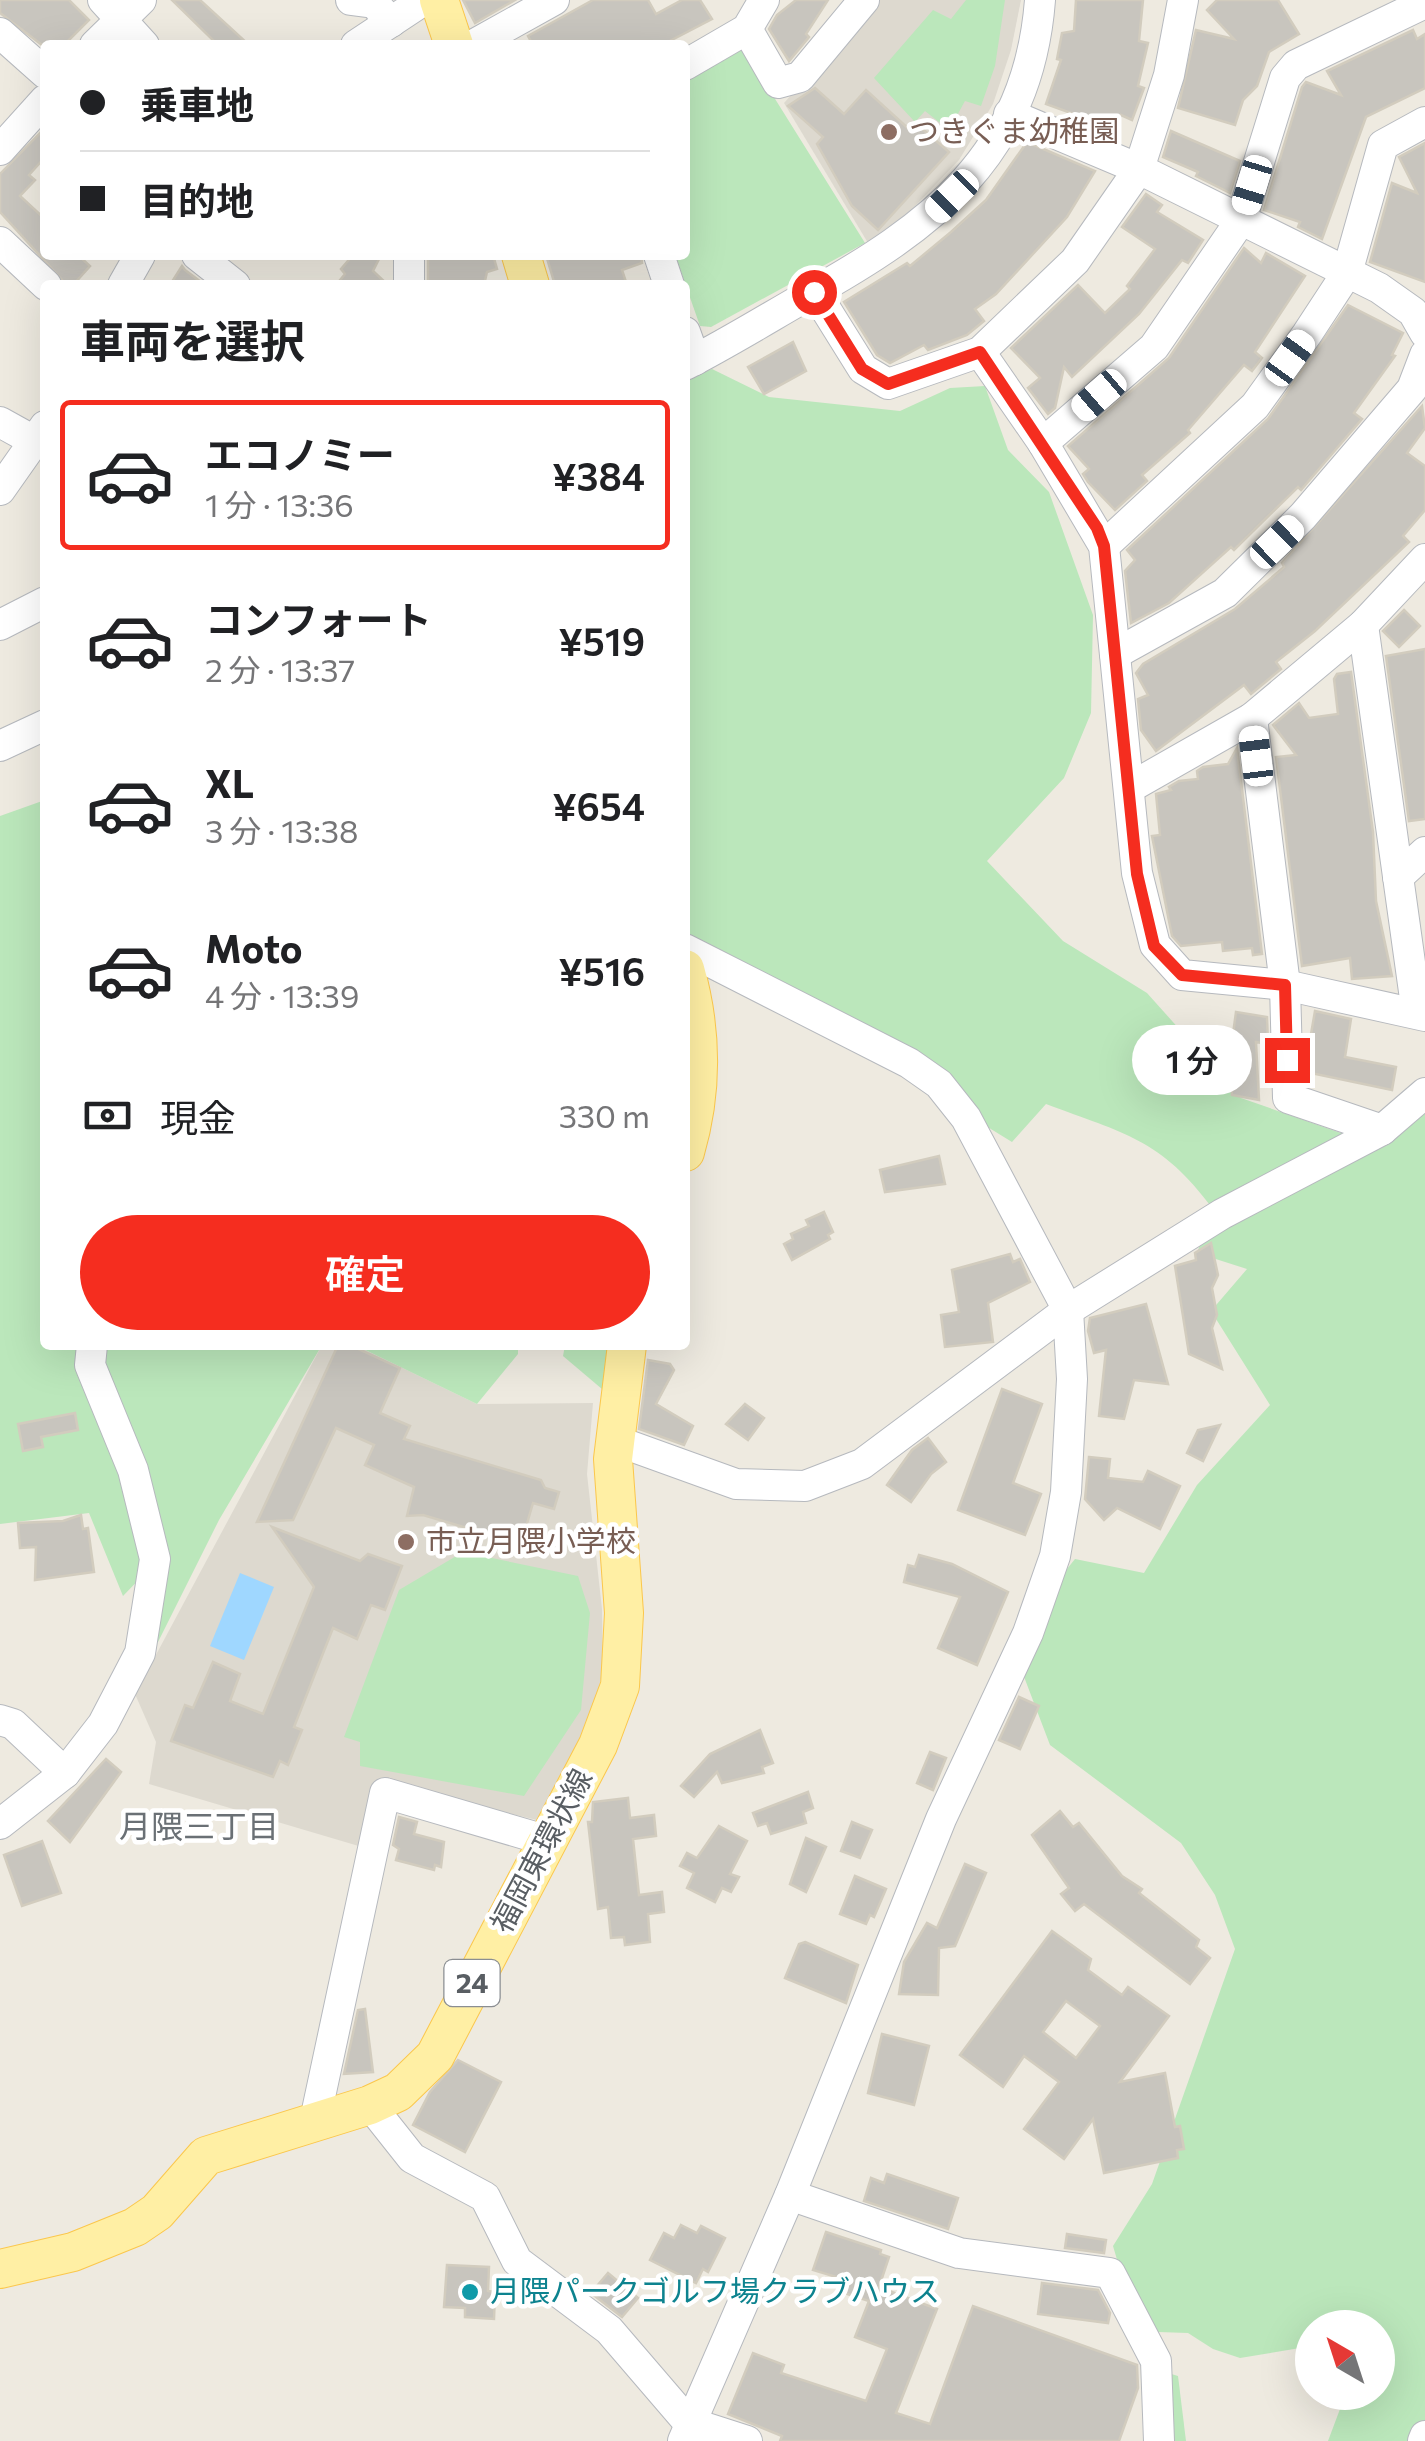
<!DOCTYPE html>
<html lang="ja">
<meta charset="utf-8">
<style>
body{margin:0;font-family:Commissioner,"Noto Sans JP",sans-serif;background:#f6f6f6;color:#202124;height:100vh;display:flex;flex-direction:column;font-size:38px;white-space:nowrap}
*{box-sizing:border-box;margin:0}
p{font-size:32px;color:#757577}
.icon{flex:none;width:55px;height:55px;fill:none;stroke:currentColor;stroke-width:2;stroke-linecap:round;stroke-linejoin:round}
.map{position:relative;flex:1;overflow:hidden}
.details{position:absolute;left:40px;top:280px;width:650px;height:1070px;display:flex;flex-direction:column;background:#fff;border-radius:10px;box-shadow:0 10px 40px #0002}
.details>*{flex:none}
.guide{position:absolute;left:40px;top:40px;width:650px;height:220px;border-radius:10px;box-shadow:0 10px 40px #0002;display:grid;align-content:center;height:220px;padding:0 40px;background:#fff}
.needle{width:65px;rotate:321deg}
.buttons{position:absolute;left:1295px;top:2310px;display:grid;gap:20px}
.buttons a{display:grid;place-items:center;width:100px;height:100px;border-radius:50%;background:#fff;box-shadow:0 10px 40px #0002;font-size:50px}
.end{position:absolute;width:45px;height:45px;margin:-22px;border:12px solid #f52d1f;background:#fff;box-shadow:0 0 0 5px #fff}
.from{border-radius:50%}
.bubble{position:absolute;height:70px;border-radius:35px;background:#fff;box-shadow:0 10px 40px #0002;font-size:32px;font-weight:600;line-height:70px;text-align:center}
.car{position:absolute;width:30px;height:60px;margin:-30px -15px;border-radius:12px;box-shadow:0 0 8px 2px #0007;background:linear-gradient(#fff 24%,#345 0 40%,#fff 0 76%,#345 0 86%,#fff 0)}
.guide b{display:flex;align-items:center;gap:35px;height:95px;font-size:38px}
.guide b+b{border-top:2px solid #e0e0e0}
.guide i{width:25px;height:25px;background:#202124}
ul{padding:0;list-style:none}
li{display:flex;align-items:center;gap:30px;height:150px;margin:0 20px 15px;padding:0 20px;border:5px solid transparent;border-radius:10px}
li div{flex:1}
li b{display:block;font-size:38px}
li em{font-style:normal;font-weight:600}
li.current{border-color:#f52d1f}
li>.icon{width:90px;height:90px;stroke-width:1.5}
h2{padding:0 40px;font-size:45px;line-height:120px}
.pay{display:flex;align-items:center;gap:25px;height:110px;padding:0 40px;font-size:38px}
.pay p{margin-inline-start:auto}
.primary-button{display:flex;gap:20px;margin-top:auto;padding:20px 40px}
.primary-button a{flex:1;height:115px;border-radius:60px;background:#f52d1f;color:#fff;font-size:40px;font-weight:600;line-height:115px;text-align:center}
.map>svg:first-child{display:block}
.education{fill:#ddd9cf}
.green{fill:#bbe7bb}
.water{fill:#9fd7ff}
.building{fill:#c8c5be;stroke:#d2ccbe;stroke-width:2.5;fill-rule:evenodd}
.lines{fill:none;stroke-linecap:round;stroke-linejoin:round}
.minor-casing{stroke:#b6b9be;stroke-width:32}
.major-casing{stroke:#fbc74c;stroke-width:40}
.minor{stroke:#fff;stroke-width:30}
.major{stroke:#ffefa4;stroke-width:38}
.route{stroke:#f52d1f;stroke-width:12}
.education-dot{fill:#8d6e63;stroke:#fff;stroke-width:4}
.culture-dot{fill:#0f9aa8;stroke:#fff;stroke-width:4}
.labels{text-anchor:middle;stroke-width:9;stroke-linejoin:round;paint-order:stroke}
.shield{fill:#fff;stroke:#8b8e92;stroke-width:2.5}
.shield-label{font-size:28px;font-weight:bold;fill:#595e63}
.education-label{font-size:30px;fill:#785e54;stroke:#fff;text-anchor:start}
.street-label{font-size:30px;fill:#595e63;stroke:#fff}
.culture-label{font-size:30px;fill:#0d838f;stroke:#fff;text-anchor:start}
.neighbourhood-label{font-size:32px;fill:#6a7075;stroke:#fff}
</style>
<div class="map">
<svg width="1425" height="2441" viewBox="0 0 1425 2441">
<rect width="100%" height="100%" fill="#eeeae0"/>
<g class="education">
<polygon points="876,0 1021,0 1011,50 993,104 959,160 899,223 868,243 784,103"/>
<polygon points="322,1345 355,1345 477,1404 593,1403 587,1474 602,1609 603,1669 590,1728 537,1820 376,1781 362,1847 149,1784 156,1742 135,1694"/>
</g>
<g class="green">
<polygon points="966,0 1005,0 995,66 981,106 965,101 949,130 925,111 915,122 874,78 933,10 951,19"/>
<polygon points="742,46 865,243 711,327 700,326 675,255 685,255 685,79"/>
<path d="M712,369L769,397L900,411L950,388L985,386L1008,450L1049,492L1093,615L1091,713L1064,778L987,861L1063,941L1147,993L1241,1098L1375,1145L1425,1086V2441H1328L1346,2393L1378,2392V2328H1312V2346L1240,2358L1213,2349L1188,2333L1158,2332L1129,2300L1113,2246L1152,2184L1235,1949L1215,1895L1181,1843L1050,1745L1010,1640L1075,1559L1144,1573L1197,1485L1270,1405L1211,1311L1247,1269L1197,1253L1213,1209C1160,1138 1125,1134 1046,1104L1012,1142L685,941V381Z"/>
<polygon points="45,800 45,1345 322,1345 219,1520 158,1642 151,1567 123,1596 89,1513 0,1524 0,816"/>
<polygon points="355,1345 518,1345 518,1354 477,1404"/>
<polygon points="565,1345 616,1345 602,1389 563,1356"/>
<polygon points="463,1552 578,1576 590,1613 581,1710 524,1796 360,1766 360,1742 344,1737 399,1590"/>
<polygon points="1161,2371 1178,2376 1186,2441 1164,2441"/>
</g>
<polygon class="water" points="240,1573 274,1587 244,1660 210,1646"/>
<g class="building">
<polygon points="0,0 69,0 89,20 64,45 42,45 0,13"/>
<polygon points="172,0 200,0 249,45 218,45"/>
<polygon points="463,0 515,0 475,23"/>
<polygon points="593,0 648,0 656,14 682,0 700,0 712,19 662,45 533,45 528,36"/>
<polygon points="796,0 828,0 806,34 809,37 789,61 769,29 777,15"/>
<polygon points="1076,0 1143,0 1139,41 1148,43 1138,86 1144,88 1132,120 1121,115 1110,136 1080,124 1082,117 1046,104 1061,60 1057,59 1062,33 1074,31"/>
<polygon points="1217,0 1278,0 1299,34 1269,52 1257,86 1243,100 1235,125 1178,108 1196,30 1234,39 1207,10"/>
<polygon points="1413,30 1417,39 1425,34 1425,88 1366,117 1322,239 1298,227 1300,222 1264,210 1302,87 1306,82 1341,95 1327,71"/>
<polygon points="815,88 844,114 866,90 911,131 918,125 949,152 878,230 852,206 817,144 823,137 788,106"/>
<polygon points="45,128 45,157 29,175 35,180 20,196 45,219 45,255 78,255 90,266 73,285 64,282 0,212 0,174"/>
<polygon points="1171,131 1240,161 1230,193 1196,176 1198,172 1163,157"/>
<polygon points="1027,142 1095,171 1067,217 996,294 975,309 984,321 967,335 928,350 924,345 890,363 877,355 844,302 907,263 910,266 951,232 986,200"/>
<polygon points="1425,143 1425,282 1370,262 1392,183 1417,193 1399,157"/>
<polygon points="1146,194 1162,205 1157,212 1203,240 1188,263 1182,260 1139,314 1072,377 1064,367 1055,408 1048,414 1028,388 1040,378 1011,348 1078,285 1105,313 1130,289 1127,286 1155,249 1122,227"/>
<polygon points="1244,248 1261,263 1266,253 1305,276 1255,352 1262,358 1252,371 1244,365 1188,430 1190,433 1142,475 1147,481 1115,510 1088,482 1083,474 1089,469 1068,446 1169,358"/>
<polygon points="353,255 381,255 373,271 388,285 336,285 345,274 341,269"/>
<polygon points="428,255 493,255 497,269 487,272 484,285 428,285"/>
<polygon points="546,255 641,255 642,263 622,270 627,285 555,285"/>
<polygon points="182,266 185,270 205,285 170,285"/>
<polygon points="1348,305 1403,333 1392,355 1395,356 1354,413 1362,419 1301,490 1298,487 1234,550 1231,547 1169,603 1131,623 1125,571 1135,560 1127,550 1268,419"/>
<polygon points="793,342 806,371 764,394 748,367"/>
<polygon points="1422,406 1425,428 1407,453 1425,466 1425,510 1403,536 1409,542 1315,631 1276,662 1281,669 1251,694 1244,685 1156,751 1141,730 1138,699 1148,695 1136,673 1143,664 1235,609 1284,567 1282,563"/>
<polygon points="1404,610 1420,626 1399,647 1383,631"/>
<polygon points="1425,649 1425,819 1409,821 1386,656"/>
<polygon points="1351,672 1373,832 1376,901 1392,976 1352,979 1350,958 1302,966 1276,757 1296,755 1273,725 1299,703 1309,718 1338,714 1334,679 1337,674"/>
<polygon points="1237,748 1262,954 1253,955 1252,948 1223,951 1222,942 1181,946 1172,936 1152,836 1160,835 1156,794 1171,790 1169,787 1179,781 1198,779 1197,771 1203,767 1228,764"/>
<polygon points="1315,1011 1351,1019 1345,1057 1396,1067 1392,1090 1306,1072 1305,1038 1311,1034"/>
<polygon points="1236,1012 1267,1017 1268,1044 1256,1042 1259,1100 1232,1095 1230,1056"/>
<polygon points="939,1156 945,1184 885,1192 880,1170"/>
<polygon points="824,1212 833,1232 828,1235 830,1239 792,1260 784,1244 793,1239 791,1234 809,1226 806,1220"/>
<polygon points="1211,1243 1218,1275 1212,1288 1217,1315 1212,1328 1222,1369 1189,1354 1175,1266 1196,1260 1195,1253"/>
<polygon points="1010,1254 1013,1262 1020,1259 1030,1282 988,1303 993,1342 945,1347 941,1315 959,1312 952,1270"/>
<polygon points="1146,1304 1168,1384 1134,1380 1124,1419 1099,1416 1106,1350 1094,1353 1088,1331 1090,1318"/>
<polygon points="338,1345 350,1345 400,1368 380,1413 410,1426 404,1439 541,1480 545,1488 559,1492 554,1509 533,1503 521,1544 423,1515 407,1516 414,1487 365,1465 374,1445 336,1428 293,1520 257,1522"/>
<polygon points="648,1360 670,1364 674,1370 656,1404 693,1426 684,1445 639,1429"/>
<polygon points="1002,1389 1042,1404 1013,1483 1041,1494 1025,1535 958,1510"/>
<polygon points="745,1404 764,1418 748,1440 726,1424"/>
<polygon points="75,1413 78,1430 41,1437 43,1447 23,1451 18,1424"/>
<polygon points="1220,1425 1203,1461 1187,1453 1198,1430"/>
<polygon points="928,1438 946,1462 931,1474 911,1502 887,1485 912,1450"/>
<polygon points="1089,1457 1110,1459 1108,1478 1143,1482 1148,1471 1180,1486 1160,1529 1117,1508 1104,1520 1085,1499"/>
<polygon points="81,1515 83,1529 88,1528 94,1572 35,1580 36,1547 20,1548 18,1523 63,1521"/>
<polygon points="272,1527 360,1561 368,1554 402,1566 385,1610 371,1605 357,1639 333,1628 294,1727 302,1730 288,1765 280,1761 273,1777 171,1741 185,1705 193,1708 213,1662 240,1674 230,1701 263,1714 314,1587"/>
<polygon points="919,1555 952,1564 1008,1592 977,1665 938,1648 960,1597 904,1582 908,1565 915,1567"/>
<polygon points="1019,1697 1039,1706 1020,1749 999,1740"/>
<polygon points="760,1730 773,1763 762,1767 764,1773 722,1783 717,1772 694,1797 681,1786 710,1754"/>
<polygon points="930,1752 946,1758 933,1790 917,1783"/>
<polygon points="106,1759 121,1772 70,1842 48,1821"/>
<polygon points="808,1792 813,1808 803,1812 806,1823 771,1834 767,1823 758,1826 753,1813"/>
<polygon points="628,1798 630,1818 654,1815 656,1836 633,1839 639,1895 662,1892 664,1912 648,1914 650,1942 625,1945 624,1937 611,1938 608,1907 598,1909 588,1822 592,1822 593,1802"/>
<polygon points="1060,1811 1073,1827 1079,1823 1122,1876 1142,1889 1139,1893 1199,1940 1196,1947 1210,1958 1190,1984 1084,1904 1075,1911 1061,1894 1069,1888 1032,1835"/>
<polygon points="399,1817 417,1822 414,1834 444,1842 441,1867 435,1865 434,1870 396,1860 399,1849 393,1845"/>
<polygon points="852,1822 872,1830 860,1858 841,1851"/>
<polygon points="719,1826 747,1841 730,1874 739,1877 731,1892 722,1888 715,1902 687,1888 694,1873 680,1866 687,1853 697,1858"/>
<polygon points="806,1838 826,1847 806,1892 790,1884"/>
<polygon points="42,1841 61,1893 22,1906 4,1855"/>
<polygon points="965,1864 986,1873 955,1946 939,1948 938,1995 899,1994 904,1962 927,1923 937,1928"/>
<polygon points="855,1876 886,1889 874,1917 870,1915 866,1924 840,1914"/>
<path d="M1052,1931L1091,1959L1088,1970L1122,1995L1128,1987L1169,2016L1120,2082L1165,2073L1175,2127L1180,2126L1184,2149L1177,2150L1178,2158L1104,2173L1093,2119L1064,2159L1024,2129L1059,2082L1024,2056L1003,2087L960,2055ZM1066,2001L1100,2026L1076,2058L1043,2032Z"/>
<polygon points="805,1942 858,1965 846,2003 785,1978 799,1944"/>
<polygon points="365,2009 373,2072 344,2074 358,2010"/>
<polygon points="882,2034 929,2046 914,2105 868,2093"/>
<polygon points="458,2060 501,2082 465,2152 413,2125 430,2092"/>
<polygon points="887,2174 958,2198 948,2229 864,2201 871,2178 884,2183"/>
<polygon points="681,2225 697,2233 701,2226 725,2238 708,2272 703,2269 696,2283 650,2260 664,2233 674,2238"/>
<polygon points="826,2232 881,2250 880,2254 889,2257 879,2287 937,2309 896,2413 930,2424 973,2306 1137,2365 1138,2388 1119,2441 780,2441 782,2436 728,2414 753,2353 784,2365 781,2373 866,2401 887,2349 855,2337 869,2301 838,2291 843,2279 813,2270"/>
<polygon points="1067,2234 1106,2240 1104,2253 1065,2248"/>
<polygon points="447,2265 489,2267 488,2291 495,2292 494,2319 465,2317 465,2308 444,2307"/>
<polygon points="608,2273 638,2298 622,2317 591,2293"/>
<polygon points="1042,2283 1098,2290 1110,2313 1108,2323 1038,2314"/>
</g>
<g class="lines">
<g class="minor-casing">
<g id="minor">
<polyline points="103,0 144,45"/>
<polyline points="351,0 374,3 391,22"/>
<polyline points="747,29 778,83 800,77 864,0"/>
<polyline points="0,33 45,73"/>
<polyline points="95,45 141,0"/>
<polyline points="356,45 424,0"/>
<polyline points="473,45 554,0"/>
<polyline points="685,65 747,29 764,0"/>
<polyline points="1009,114 1139,169 1379,288 1413,312 1425,333"/>
<polyline points="0,150 45,100"/>
<polyline points="0,242 46,285"/>
<polyline points="197,255 235,285"/>
<polyline points="409,255 409,285"/>
<polyline points="659,255 669,285"/>
<polyline points="123,285 140,255"/>
<polyline points="815,292 863,369 888,384 980,352 1075,261 1139,169 1169,75 1183,0"/>
<polyline points="685,332 695,360"/>
<polyline points="980,352 1043,443 1104,546 1137,873 1155,945 1182,975 1285,985 1425,1016"/>
<path d="M685,365C726,344 765,320 805,297C931,227 1028,156 1040,0"/>
<polyline points="0,422 36,442"/>
<polyline points="1043,443 1154,347 1241,220 1285,78 1296,65 1425,3"/>
<polyline points="0,490 45,426"/>
<polyline points="1104,546 1255,406 1307,334 1347,273 1383,145 1425,122"/>
<polyline points="0,625 45,602"/>
<polyline points="1363,625 1417,1013"/>
<polyline points="1115,654 1225,593 1303,516 1412,389 1425,355"/>
<polyline points="1252,718 1285,985 1288,1098 1382,1130"/>
<polyline points="0,746 45,725"/>
<polyline points="1129,788 1252,718 1363,625 1425,559"/>
<polyline points="1398,877 1425,852"/>
<polyline points="614,1440 736,1484 805,1486 862,1464 1068,1310 1222,1214 1382,1130 1425,1093"/>
<polyline points="0,1720 13,1724 65,1773"/>
<polyline points="0,1824 65,1773 103,1724 140,1653 155,1559 133,1470 90,1365 92,1345"/>
<polyline points="370,2105 412,2158 485,2197 517,2261 609,2330 688,2422 747,2441"/>
<polyline points="315,2120 385,1793 545,1840"/>
<polyline points="790,2195 959,2253 1110,2273 1156,2361 1159,2441"/>
<polyline points="683,2441 790,2195 941,1819 1028,1633 1055,1556 1066,1492 1072,1379 1068,1310 966,1118 939,1084 909,1063 685,949"/>
<polyline points="1423,2441 1425,2436"/>
</g>
</g>
<g class="major-casing">
<g id="major">
<polyline points="439,0 454,45"/>
<polyline points="521,255 530,285"/>
<path d="M685,969C702,1030 703,1091 685,1152"/>
<polyline points="0,2269 73,2252 135,2227 157,2212 206,2156 370,2105 398,2092 435,2056 598,1745 620,1686 624,1613 613,1459 627,1345"/>
</g>
</g>
<use href="#minor" class="minor"/>
<use href="#major" class="major"/>
</g>
<g class="lines">
<polyline class="route" points="814,292 862,369 888,384 980,352 1097,528 1104,546 1137,874 1154,946 1182,975 1285,985 1287,1060"/>
</g>
<g class="education-dot">
<circle cx="889" cy="132" r="10"/>
<circle cx="406" cy="1542" r="10"/>
</g>
<circle class="culture-dot" cx="470" cy="2292" r="10"/>
<g class="labels">
<rect class="shield" x="444.5" y="1960" width="55" height="46" rx="8"/>
<g class="shield-label">
<text x="472" y="1993">24</text>
</g>
<g class="education-label">
<text x="909" y="142">つきぐま幼稚園</text>
<text x="426" y="1552">市立月隈小学校</text>
</g>
<g class="street-label">
<text transform="translate(542 1851) rotate(-62)" y="10">福岡東環状線</text>
</g>
<g class="culture-label">
<text x="490" y="2302">月隈パークゴルフ場クラブハウス</text>
</g>
<g class="neighbourhood-label">
<text x="199" y="1838">月隈三丁目</text>
</g>
</g>
</svg>
<div class="buttons">
<a><svg class="needle" viewBox="-14 -14 28 28"><path d="M0-13l5 13h-10z" fill="#e53935"/><path d="M0 13l5-13h-10z" fill="#757577"/></svg></a>
</div>
<i class="end from" style="left:814px;top:292px"></i>
<i class="end" style="left:1287px;top:1060px"></i>
<div class="bubble" style="left:1132px;top:1025px;width:120px">1 分</div>
<i class="car" style="left:1252px;top:185px;rotate:197deg"></i>
<i class="car" style="left:952px;top:196px;rotate:225deg"></i>
<i class="car" style="left:1290px;top:358px;rotate:36deg"></i>
<i class="car" style="left:1099px;top:395px;rotate:229deg"></i>
<i class="car" style="left:1277px;top:542px;rotate:46deg"></i>
<i class="car" style="left:1256px;top:756px;rotate:353deg"></i>
<div class="guide">
<b><i class="from"></i>乗車地</b>
<b><i></i>目的地</b>
</div>
<section class="details">
<h2>車両を選択</h2>
<ul>
<li class="current"><svg class="icon" aria-label="car" viewBox="0 0 24 24"><path d="M5 17H2v-5l4-1 3-4h7l3 4 3 1v5h-3M9 17h6M6 11h13"/><circle cx="7" cy="17" r="2"/><circle cx="17" cy="17" r="2"/></svg><div><b>エコノミー</b><p>1 分 · 13:36</p></div><em>¥384</em></li>
<li><svg class="icon" aria-label="car" viewBox="0 0 24 24"><path d="M5 17H2v-5l4-1 3-4h7l3 4 3 1v5h-3M9 17h6M6 11h13"/><circle cx="7" cy="17" r="2"/><circle cx="17" cy="17" r="2"/></svg><div><b>コンフォート</b><p>2 分 · 13:37</p></div><em>¥519</em></li>
<li><svg class="icon" aria-label="car" viewBox="0 0 24 24"><path d="M5 17H2v-5l4-1 3-4h7l3 4 3 1v5h-3M9 17h6M6 11h13"/><circle cx="7" cy="17" r="2"/><circle cx="17" cy="17" r="2"/></svg><div><b>XL</b><p>3 分 · 13:38</p></div><em>¥654</em></li>
<li><svg class="icon" aria-label="car" viewBox="0 0 24 24"><path d="M5 17H2v-5l4-1 3-4h7l3 4 3 1v5h-3M9 17h6M6 11h13"/><circle cx="7" cy="17" r="2"/><circle cx="17" cy="17" r="2"/></svg><div><b>Moto</b><p>4 分 · 13:39</p></div><em>¥516</em></li>
</ul>
<div class="pay"><svg class="icon" aria-label="cash" viewBox="0 0 24 24"><path d="M3 7h18v10H3z"/><circle cx="12" cy="12" r="2"/></svg>現金<p>330 m</p></div>
<div class="primary-button"><a>確定</a></div>
</section>
</div>
